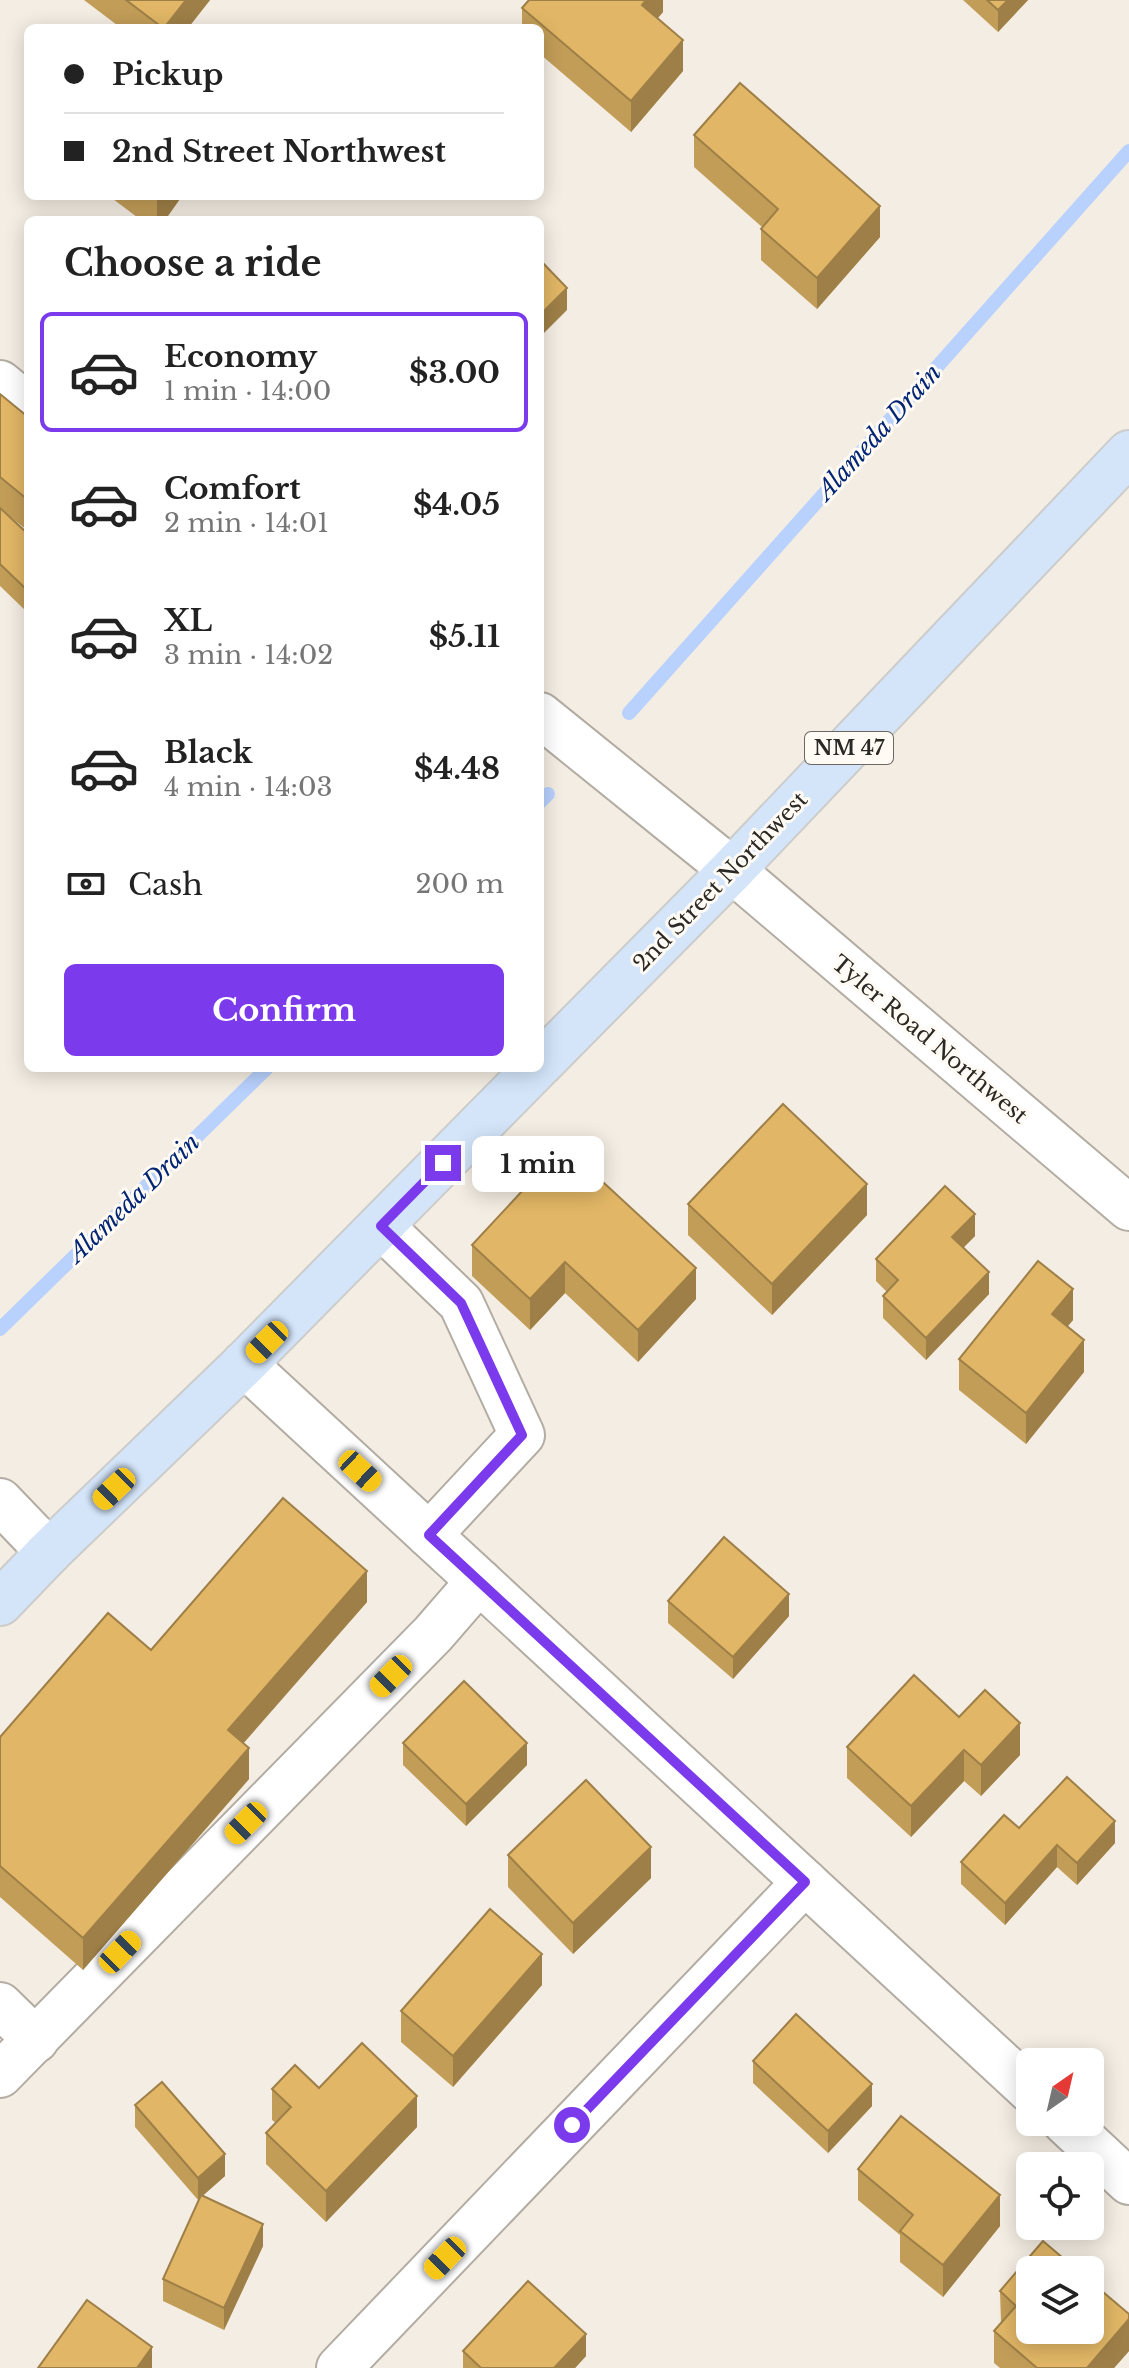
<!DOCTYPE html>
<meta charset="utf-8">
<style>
body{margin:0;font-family:"Libre Baskerville",serif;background:#f2f2f2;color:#222;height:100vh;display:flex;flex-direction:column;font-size:30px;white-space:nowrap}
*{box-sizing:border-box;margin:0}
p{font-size:26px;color:#767676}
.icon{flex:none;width:44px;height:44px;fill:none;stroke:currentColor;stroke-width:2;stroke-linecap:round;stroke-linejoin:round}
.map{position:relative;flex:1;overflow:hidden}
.sheet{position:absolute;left:24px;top:216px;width:520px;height:856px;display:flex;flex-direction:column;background:#fff;border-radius:12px;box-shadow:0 4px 20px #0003}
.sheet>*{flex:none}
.banner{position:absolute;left:24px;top:24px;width:520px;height:176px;border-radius:12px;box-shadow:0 4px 20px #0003;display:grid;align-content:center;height:176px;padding:0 40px;background:#fff}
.needle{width:52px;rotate:34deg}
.controls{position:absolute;left:1016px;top:2048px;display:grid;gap:16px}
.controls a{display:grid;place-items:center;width:88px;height:88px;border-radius:12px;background:#fff;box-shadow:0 4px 20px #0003;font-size:40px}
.end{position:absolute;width:36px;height:36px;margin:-18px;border:10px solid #7c3aed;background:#fff;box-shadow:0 0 0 4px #fff}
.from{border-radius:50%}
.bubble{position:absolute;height:56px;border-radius:12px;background:#fff;box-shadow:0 4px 20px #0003;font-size:26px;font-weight:800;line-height:56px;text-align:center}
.car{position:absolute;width:24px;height:48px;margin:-24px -12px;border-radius:10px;box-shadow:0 0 6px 2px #0007;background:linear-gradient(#f5c518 24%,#345 0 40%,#f5c518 0 76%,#345 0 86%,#f5c518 0)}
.banner b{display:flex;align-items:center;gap:28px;height:76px;font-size:30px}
.banner b+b{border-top:2px solid #e0e0e0}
.banner i{width:20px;height:20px;background:#222}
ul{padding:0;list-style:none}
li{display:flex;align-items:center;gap:24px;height:120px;margin:0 16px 12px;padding:0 24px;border:4px solid transparent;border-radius:12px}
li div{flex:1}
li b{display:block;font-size:30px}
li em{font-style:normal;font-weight:800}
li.selected{border-color:#7c3aed}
li>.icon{width:72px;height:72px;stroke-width:1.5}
h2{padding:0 40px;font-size:36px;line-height:96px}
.pay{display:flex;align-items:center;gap:20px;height:88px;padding:0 40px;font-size:30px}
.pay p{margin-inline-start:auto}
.cta{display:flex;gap:16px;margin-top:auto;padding:16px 40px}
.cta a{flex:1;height:92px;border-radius:12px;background:#7c3aed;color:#fff;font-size:32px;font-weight:800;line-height:92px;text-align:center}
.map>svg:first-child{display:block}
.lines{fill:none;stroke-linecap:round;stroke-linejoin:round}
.stream{stroke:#b8d1fd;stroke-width:14}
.minor-casing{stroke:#b2aca2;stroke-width:48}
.major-casing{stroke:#cccccb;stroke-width:48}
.minor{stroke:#fff;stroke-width:44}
.major{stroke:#d4e5fa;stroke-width:44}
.wall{fill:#c29d58}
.shaded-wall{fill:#9e7f47}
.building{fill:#e1b666;stroke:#9e7f47;stroke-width:2}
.route{stroke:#7c3aed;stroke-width:10}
.labels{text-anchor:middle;stroke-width:6;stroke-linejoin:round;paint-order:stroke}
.shield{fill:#fffbf4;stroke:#6b6863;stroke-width:2}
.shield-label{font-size:20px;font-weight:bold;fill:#2b2925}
.street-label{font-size:22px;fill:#2b2925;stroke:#fffbf4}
.water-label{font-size:24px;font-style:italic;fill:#002574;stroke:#fffbf4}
</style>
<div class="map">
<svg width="1129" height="2368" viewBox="0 0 1129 2368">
<rect width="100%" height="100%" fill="#f4ede3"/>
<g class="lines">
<g class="stream">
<polyline points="629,713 1129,151"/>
<polyline points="540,802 548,794"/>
<polyline points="0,1329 267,1068"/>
</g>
<g class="minor-casing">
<g id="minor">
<polyline points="0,383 28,406"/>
<polyline points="540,715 732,870 1129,1208"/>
<polyline points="381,1226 461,1303 522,1435 429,1535"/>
<polyline points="244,1364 1030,2090"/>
<polyline points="0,1501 49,1552"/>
<polyline points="0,2005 36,2040"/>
<polyline points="0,2075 433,1634 479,1581"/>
<polyline points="1065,2122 1129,2182"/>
<polyline points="339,2368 805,1882"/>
</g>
</g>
<g class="major-casing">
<g id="major">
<polyline points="540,1064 732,870 1129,453"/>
<polyline points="0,1603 49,1552 244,1364 536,1068"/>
</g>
</g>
<use href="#minor" class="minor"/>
<use href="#major" class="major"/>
</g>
<g class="wall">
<polygon points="84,0 210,0 188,28 121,28"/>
<polygon points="663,0 663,12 658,18 683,71 631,132 540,54 540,28 522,28 522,8"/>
<polygon points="963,0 1028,0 998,32"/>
<polygon points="694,135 880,237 817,309 761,260 761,229 762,227 694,167"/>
<polygon points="109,196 182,196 165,220 141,220"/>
<polygon points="0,394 28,417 28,531 2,510 28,534 28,613 0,586"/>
<polygon points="564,1146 696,1299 638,1362 565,1293 530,1330 472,1276 472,1245"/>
<polygon points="688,1204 867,1215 772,1315 688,1235"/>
<polygon points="975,1236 963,1248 989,1294 926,1360 883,1318 883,1296 887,1292 876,1281 876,1259"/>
<polygon points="1073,1320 1067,1327 1084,1372 1026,1444 959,1390 959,1359"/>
<polygon points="668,1601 789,1616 733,1679 668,1623"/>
<polygon points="367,1602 243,1743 249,1779 83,1970 0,1897 0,1737 151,1650"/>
<polygon points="959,1717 1020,1755 981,1796 964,1781 911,1837 847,1778 847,1747"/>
<polygon points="403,1743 527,1765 466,1826 403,1765"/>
<polygon points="1019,1828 1115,1843 1077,1885 1057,1867 1005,1925 961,1884 961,1862"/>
<polygon points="508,1855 651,1878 573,1954 508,1887"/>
<polygon points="542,1985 453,2087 401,2042 401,2011"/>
<polygon points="753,2061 872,2106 828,2153 753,2083"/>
<polygon points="272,2089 417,2127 326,2222 266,2164 266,2133 276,2123 272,2120"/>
<polygon points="135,2105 225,2176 202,2196 263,2246 224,2330 163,2301 163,2279 201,2197 198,2200 135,2127"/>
<polygon points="858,2169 1000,2226 943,2297 900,2262 900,2235 858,2200"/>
<polygon points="1000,2291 1129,2351 1114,2368 1000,2368 994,2363 994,2331 1001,2323"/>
<polygon points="463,2351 586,2356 575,2368 463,2368"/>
</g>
<g class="shaded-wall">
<polygon points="186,0 210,0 188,28 164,28"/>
<polygon points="646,0 663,0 663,12 642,36 642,5"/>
<polygon points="1008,0 1028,0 998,32 998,10"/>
<polygon points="683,40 683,71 631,132 631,101"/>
<polygon points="160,196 182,196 165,220 157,220 157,200"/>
<polygon points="880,206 880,237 817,309 817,278"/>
<polygon points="567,288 567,310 540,337 540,315"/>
<polygon points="867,1184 867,1215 772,1315 772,1284"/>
<polygon points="975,1214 975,1236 952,1259 952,1237"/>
<polygon points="565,1262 565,1293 530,1330 530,1299"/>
<polygon points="696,1268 696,1299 638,1362 638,1330"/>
<polygon points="989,1272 989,1294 926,1360 926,1338"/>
<polygon points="1073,1289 1073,1320 1052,1345 1052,1314"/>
<polygon points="1084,1340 1084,1372 1026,1444 1026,1413"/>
<polygon points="367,1571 367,1602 228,1761 228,1730"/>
<polygon points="789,1594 789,1616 733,1679 733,1657"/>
<polygon points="1020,1723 1020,1755 981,1796 981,1765"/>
<polygon points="527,1743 527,1765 466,1826 466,1804"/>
<polygon points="249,1748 249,1779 83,1970 83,1938"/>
<polygon points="964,1750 964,1781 911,1837 911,1806"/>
<polygon points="1115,1821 1115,1843 1077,1885 1077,1863"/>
<polygon points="1057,1845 1057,1867 1005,1925 1005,1903"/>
<polygon points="651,1847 651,1878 573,1954 573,1923"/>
<polygon points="542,1954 542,1985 453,2087 453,2056"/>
<polygon points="872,2084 872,2106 828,2153 828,2131"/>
<polygon points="417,2096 417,2127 326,2222 326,2191"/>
<polygon points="225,2154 225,2176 198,2200 198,2178"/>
<polygon points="1000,2195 1000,2226 943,2297 943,2265"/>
<polygon points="263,2224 263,2246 224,2330 224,2308"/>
<polygon points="1129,2319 1129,2351 1114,2368 1087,2368"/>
<polygon points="586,2334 586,2356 575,2368 554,2368"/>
<polygon points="152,2347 152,2368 137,2368"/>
</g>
<g class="building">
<polygon points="126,0 186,0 164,28 163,28"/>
<polygon points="529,0 646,0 642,5 683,40 631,101 522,8"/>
<polygon points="987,0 1008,0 998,10"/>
<polygon points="740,83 880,206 817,278 761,229 778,209 694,135"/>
<polygon points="540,260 567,288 540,315"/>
<polygon points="0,394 28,417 28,500 0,477"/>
<polygon points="0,508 28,534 28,591 0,564"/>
<polygon points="783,1104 867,1184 772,1284 688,1204"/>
<polygon points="564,1146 696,1268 638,1330 565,1262 530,1299 472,1245"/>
<polygon points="945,1186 975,1214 952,1237 989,1272 926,1338 883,1296 898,1280 876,1259"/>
<polygon points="1038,1261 1073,1289 1052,1314 1084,1340 1026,1413 959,1359"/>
<polygon points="283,1498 367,1571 228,1730 249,1748 83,1938 0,1866 0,1737 108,1613 151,1650"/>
<polygon points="724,1537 789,1594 733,1657 668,1601"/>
<polygon points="914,1675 959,1717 985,1690 1020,1723 981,1765 964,1750 911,1806 847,1747"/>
<polygon points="464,1681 527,1743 466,1804 403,1743"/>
<polygon points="1067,1777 1115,1821 1077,1863 1057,1845 1005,1903 961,1862 1004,1815 1019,1828"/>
<polygon points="586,1780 651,1847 573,1923 508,1855"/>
<polygon points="490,1909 542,1954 453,2056 401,2011"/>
<polygon points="796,2014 872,2084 828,2131 753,2061"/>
<polygon points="362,2043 417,2096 326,2191 266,2133 291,2107 272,2089 295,2065 319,2088"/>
<polygon points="162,2082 225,2154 198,2178 135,2105"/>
<polygon points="901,2116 1000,2195 943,2265 900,2231 913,2215 858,2169"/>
<polygon points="201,2195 263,2224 224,2308 163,2279"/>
<polygon points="1043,2241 1077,2270 1030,2270 1030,2330 1090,2330 1090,2281 1129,2314 1129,2319 1087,2368 1037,2368 994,2331 1016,2306 1000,2291"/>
<polygon points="528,2281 586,2334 554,2368 481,2368 463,2351"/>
<polygon points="87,2300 152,2347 137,2368 38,2368"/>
</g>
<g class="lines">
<polyline class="route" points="443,1163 381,1226 461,1303 522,1435 429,1535 805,1882 572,2125"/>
</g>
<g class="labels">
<rect class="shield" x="805" y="732" width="88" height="32" rx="6"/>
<g class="shield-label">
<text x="849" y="755">NM 47</text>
</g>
<g class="street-label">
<text transform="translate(720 881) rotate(-46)" y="8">2nd Street Northwest</text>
<text transform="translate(930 1039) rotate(40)" y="8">Tyler Road Northwest</text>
</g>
<g class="water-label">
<text transform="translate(879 432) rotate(-48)" y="8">Alameda Drain</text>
<text transform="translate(134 1198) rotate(-44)" y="8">Alameda Drain</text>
</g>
</g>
</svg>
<div class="controls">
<a><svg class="needle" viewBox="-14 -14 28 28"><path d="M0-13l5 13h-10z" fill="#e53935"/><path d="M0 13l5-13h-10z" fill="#767676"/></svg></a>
<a><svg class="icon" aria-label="locate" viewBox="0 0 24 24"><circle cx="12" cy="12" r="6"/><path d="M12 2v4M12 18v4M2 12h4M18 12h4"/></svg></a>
<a><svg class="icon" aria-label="layers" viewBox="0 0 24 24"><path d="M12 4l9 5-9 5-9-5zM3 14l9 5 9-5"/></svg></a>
</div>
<i class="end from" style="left:572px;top:2125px"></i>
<i class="end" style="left:443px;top:1163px"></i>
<div class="bubble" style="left:472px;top:1136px;width:132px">1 min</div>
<i class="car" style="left:267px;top:1342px;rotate:225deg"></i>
<i class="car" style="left:360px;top:1471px;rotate:133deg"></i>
<i class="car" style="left:114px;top:1489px;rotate:226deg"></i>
<i class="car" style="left:391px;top:1676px;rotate:225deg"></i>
<i class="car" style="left:246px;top:1823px;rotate:225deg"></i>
<i class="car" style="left:120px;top:1952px;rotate:44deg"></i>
<i class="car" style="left:445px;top:2258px;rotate:224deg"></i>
<div class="banner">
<b><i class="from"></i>Pickup</b>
<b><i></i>2nd Street Northwest</b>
</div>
<section class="sheet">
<h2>Choose a ride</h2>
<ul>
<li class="selected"><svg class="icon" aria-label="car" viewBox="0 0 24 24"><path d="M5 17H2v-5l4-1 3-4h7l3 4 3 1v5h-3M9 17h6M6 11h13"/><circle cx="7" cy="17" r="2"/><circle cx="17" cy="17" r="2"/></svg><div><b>Economy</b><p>1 min · 14:00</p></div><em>$3.00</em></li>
<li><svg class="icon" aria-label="car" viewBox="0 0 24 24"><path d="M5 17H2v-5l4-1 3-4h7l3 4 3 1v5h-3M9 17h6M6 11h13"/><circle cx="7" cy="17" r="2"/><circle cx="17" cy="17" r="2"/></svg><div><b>Comfort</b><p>2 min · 14:01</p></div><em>$4.05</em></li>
<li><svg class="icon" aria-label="car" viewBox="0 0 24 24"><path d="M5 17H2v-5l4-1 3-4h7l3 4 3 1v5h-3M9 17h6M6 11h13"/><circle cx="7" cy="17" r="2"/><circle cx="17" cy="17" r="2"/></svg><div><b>XL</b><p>3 min · 14:02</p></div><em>$5.11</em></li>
<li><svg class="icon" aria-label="car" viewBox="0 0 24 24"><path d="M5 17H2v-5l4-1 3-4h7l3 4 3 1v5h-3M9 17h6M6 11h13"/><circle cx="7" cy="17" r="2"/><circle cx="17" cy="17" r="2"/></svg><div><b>Black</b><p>4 min · 14:03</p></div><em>$4.48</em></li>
</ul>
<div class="pay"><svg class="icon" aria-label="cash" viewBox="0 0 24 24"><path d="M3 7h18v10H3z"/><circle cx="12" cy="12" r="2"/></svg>Cash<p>200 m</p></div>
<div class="cta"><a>Confirm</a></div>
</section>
</div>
